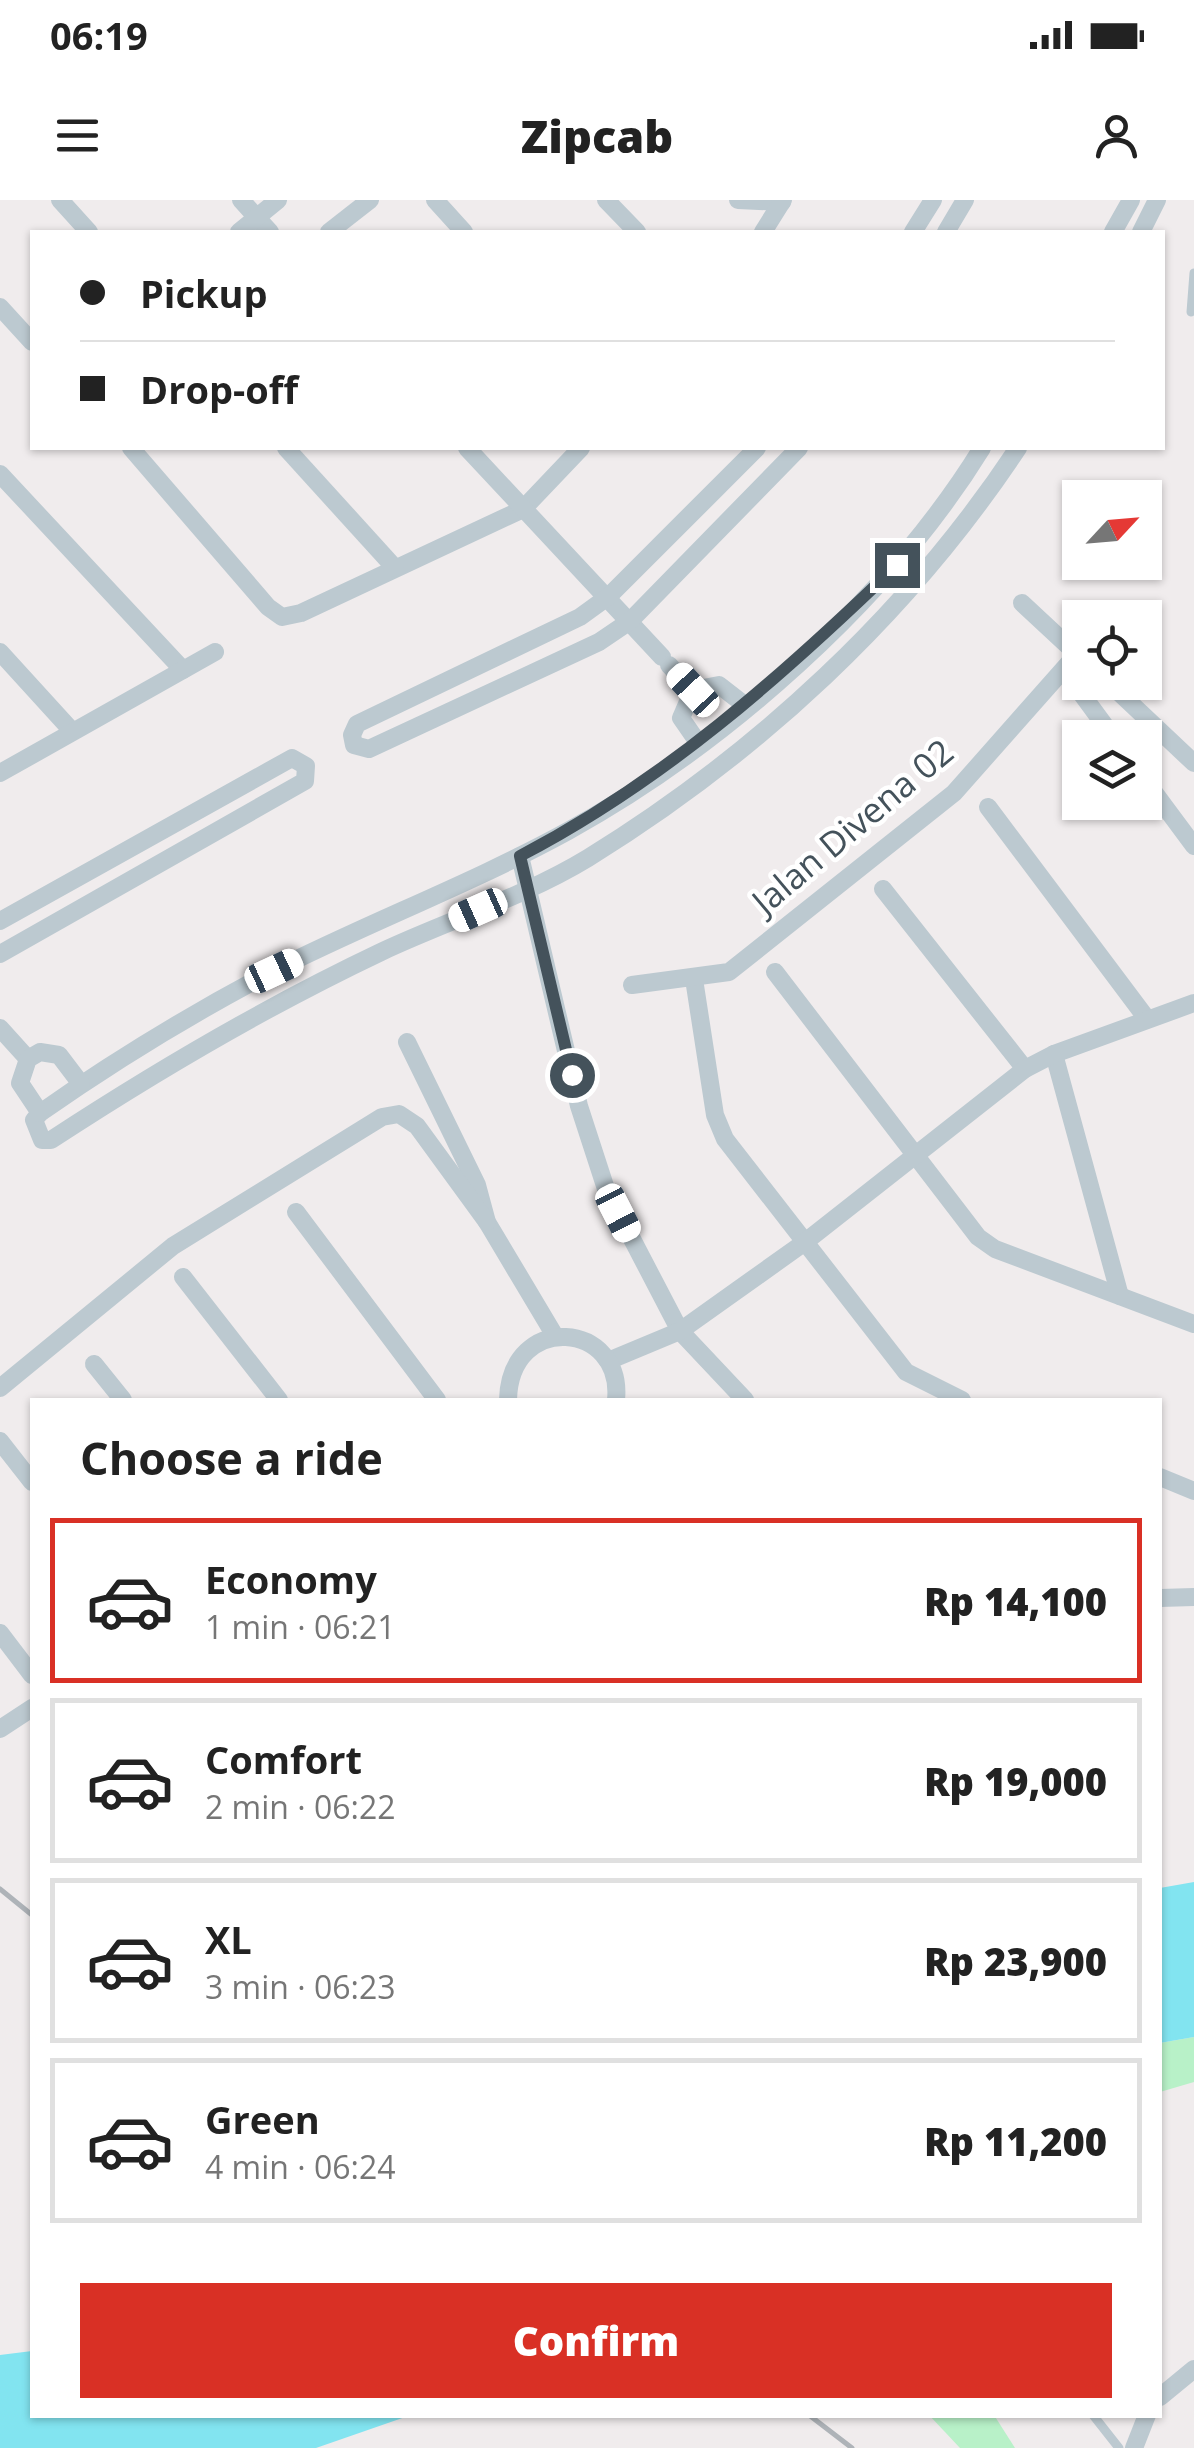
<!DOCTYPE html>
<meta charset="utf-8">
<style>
body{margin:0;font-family:"Open Sans",sans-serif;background:#f6f6f6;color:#222;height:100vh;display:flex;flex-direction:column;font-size:38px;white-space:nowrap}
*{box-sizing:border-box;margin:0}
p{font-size:32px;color:#767676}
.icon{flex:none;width:55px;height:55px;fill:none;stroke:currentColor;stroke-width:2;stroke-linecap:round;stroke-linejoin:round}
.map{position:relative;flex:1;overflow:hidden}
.panel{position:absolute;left:30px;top:1198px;width:1132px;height:1020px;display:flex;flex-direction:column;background:#fff;border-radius:0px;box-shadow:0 2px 8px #0004}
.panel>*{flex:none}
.banner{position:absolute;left:30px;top:30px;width:1135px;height:220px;border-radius:0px;box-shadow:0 2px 8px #0004;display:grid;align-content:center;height:220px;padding:0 50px;background:#fff}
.needle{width:65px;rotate:64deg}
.fabs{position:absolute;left:1062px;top:280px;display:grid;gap:20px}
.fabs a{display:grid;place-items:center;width:100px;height:100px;border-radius:0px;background:#fff;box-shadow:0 2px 8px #0004;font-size:50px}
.end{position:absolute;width:45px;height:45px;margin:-22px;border:12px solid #44525b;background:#fff;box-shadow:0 0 0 5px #fff}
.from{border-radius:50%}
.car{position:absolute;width:30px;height:60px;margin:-30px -15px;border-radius:12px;box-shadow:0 0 8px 2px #0007;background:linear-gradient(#fff 24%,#345 0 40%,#fff 0 76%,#345 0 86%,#fff 0)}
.banner b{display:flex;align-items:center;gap:35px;height:95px;font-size:38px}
.banner b+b{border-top:2px solid #e0e0e0}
.banner i{width:25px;height:25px;background:#222}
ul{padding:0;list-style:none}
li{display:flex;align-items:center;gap:30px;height:165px;margin:0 20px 15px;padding:0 30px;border:5px solid #e0e0e0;border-radius:0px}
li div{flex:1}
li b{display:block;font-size:38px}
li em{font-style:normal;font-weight:800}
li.current{border-color:#d93025}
li>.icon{width:90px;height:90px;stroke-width:1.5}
h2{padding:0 50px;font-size:45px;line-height:120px}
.cta{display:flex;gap:20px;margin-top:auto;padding:20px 50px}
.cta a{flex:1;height:115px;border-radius:0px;background:#d93025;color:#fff;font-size:40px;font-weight:800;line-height:115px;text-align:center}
.status{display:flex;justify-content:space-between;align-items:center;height:70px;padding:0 50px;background:#fff;direction:ltr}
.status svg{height:28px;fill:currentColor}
header{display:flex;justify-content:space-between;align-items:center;height:130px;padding:0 50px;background:#fff;font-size:45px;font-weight:800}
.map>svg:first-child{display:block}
.green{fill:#b8f1c8}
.water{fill:#82e4f0}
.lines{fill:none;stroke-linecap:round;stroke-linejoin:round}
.lane{stroke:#bcc9d0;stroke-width:9}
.street{stroke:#bcc9d0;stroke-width:18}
.rail{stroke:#aeb3b8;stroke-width:5}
.route{stroke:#44525b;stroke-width:12}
.labels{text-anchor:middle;stroke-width:9;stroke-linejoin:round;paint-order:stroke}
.street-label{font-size:35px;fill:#44525b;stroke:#fff}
</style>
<div class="status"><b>06:19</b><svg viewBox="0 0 49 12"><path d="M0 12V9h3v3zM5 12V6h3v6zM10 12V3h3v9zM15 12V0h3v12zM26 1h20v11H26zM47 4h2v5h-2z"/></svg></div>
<header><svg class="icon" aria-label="menu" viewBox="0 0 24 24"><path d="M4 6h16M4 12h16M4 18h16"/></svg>Zipcab<svg class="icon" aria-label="person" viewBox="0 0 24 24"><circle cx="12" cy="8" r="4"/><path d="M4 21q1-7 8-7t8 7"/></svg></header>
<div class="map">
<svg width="1194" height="2248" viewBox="0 0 1194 2248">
<rect width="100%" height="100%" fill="#f0eced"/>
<g class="green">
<polygon points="1194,1837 1194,1882 1160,1892 1160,1843"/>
<polygon points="929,2215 994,2215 1015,2248 960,2248"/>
</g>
<g class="water">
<polygon points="1194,1682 1194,1837 1160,1843 1160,1688"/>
<polygon points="32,2151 32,2215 411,2215 316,2248 0,2248 0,2155"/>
</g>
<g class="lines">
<g class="lane">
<polyline points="1191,112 1194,73"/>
<polyline points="1093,2215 1119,2248"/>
</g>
<g class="street">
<polyline points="60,0 89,32"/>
<polyline points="241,0 270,32"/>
<polyline points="435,0 464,32"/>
<polyline points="606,0 637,32"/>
<polyline points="738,0 782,2"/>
<polyline points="239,32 278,0"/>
<polyline points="329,32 370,0"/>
<polyline points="763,32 783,0"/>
<polyline points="913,32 933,0"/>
<polyline points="946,32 965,0"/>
<polyline points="1113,32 1131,0"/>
<polyline points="1141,32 1157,0"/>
<polyline points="0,107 32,142"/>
<polyline points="131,248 268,407 282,417 301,413 523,309 581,248"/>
<polyline points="286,248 395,368"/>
<polyline points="467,248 662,457"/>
<polyline points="757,248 609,396 580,417 357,524 352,535 354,545 369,549 599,442 630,421 799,248"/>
<path d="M982,248C889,399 724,545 568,631C473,683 370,722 273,771C193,813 114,861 40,913L34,920L42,940H51C158,870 265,807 381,752C449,720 524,697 588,658C758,553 908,414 1018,248"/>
<polyline points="0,274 183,470"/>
<polyline points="1022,403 1080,457"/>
<polyline points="0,452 72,531"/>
<polyline points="669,465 693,490"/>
<polyline points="1064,470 1114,538"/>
<polyline points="1108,482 1194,563"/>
<polyline points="699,544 681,518 693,490 719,485 746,506"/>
<polyline points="0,573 215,452"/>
<polyline points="1145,580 1194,646"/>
<polyline points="988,607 1147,819"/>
<polyline points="520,656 579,906 606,989 680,1131 745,1200"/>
<polyline points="883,689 1025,869"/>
<polyline points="0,721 292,558 306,566 305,581 0,754"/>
<polyline points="775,772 978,1037 995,1049 1194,1124"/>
<polyline points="694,779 715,915 725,939 906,1172 962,1200"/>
<polyline points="632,785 729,772 954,593 1077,454"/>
<polyline points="0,828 28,859"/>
<polyline points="407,842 477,985 487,1022 555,1136"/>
<polyline points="1054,854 1120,1096"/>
<polyline points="40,913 20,883 28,859 40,852 59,855 81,884"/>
<polyline points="296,1012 437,1200"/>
<polyline points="183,1077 279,1200"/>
<polyline points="608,1161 680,1131 805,1042 1025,869 1054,854 1194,803"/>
<polyline points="94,1164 123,1200"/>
<polyline points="0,1188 173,1046 382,917 399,914 417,926 487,1022"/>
<path d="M508,1200C510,1111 624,1121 616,1200"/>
<polyline points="0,1241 32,1282"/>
<polyline points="1160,1277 1194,1291"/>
<polyline points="1160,1398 1194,1397"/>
<polyline points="0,1433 32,1475"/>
<polyline points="0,1529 32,1508"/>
<polyline points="1160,2197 1194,2169"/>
<polyline points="1134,2248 1147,2215"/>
</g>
<g class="rail">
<polyline points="0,1689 32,1715"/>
<polyline points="809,2215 852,2248"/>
</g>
</g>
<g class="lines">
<path class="route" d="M572,875L520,656C664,581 781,477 897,365"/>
</g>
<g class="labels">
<g class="street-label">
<text transform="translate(853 627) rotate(-40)" y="12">Jalan Divena 02</text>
</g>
</g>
</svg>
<div class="fabs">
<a><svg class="needle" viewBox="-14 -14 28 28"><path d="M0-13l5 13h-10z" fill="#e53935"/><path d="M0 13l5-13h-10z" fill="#767676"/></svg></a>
<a><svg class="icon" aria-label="locate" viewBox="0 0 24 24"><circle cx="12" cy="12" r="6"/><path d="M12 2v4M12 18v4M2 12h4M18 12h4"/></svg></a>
<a><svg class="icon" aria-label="layers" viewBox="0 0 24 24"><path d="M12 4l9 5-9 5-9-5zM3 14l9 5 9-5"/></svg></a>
</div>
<i class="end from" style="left:572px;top:875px"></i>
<i class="end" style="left:897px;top:365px"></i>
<i class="car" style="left:693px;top:490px;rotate:317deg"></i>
<i class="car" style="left:478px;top:710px;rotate:246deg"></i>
<i class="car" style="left:274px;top:771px;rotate:65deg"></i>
<i class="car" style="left:618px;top:1013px;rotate:153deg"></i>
<div class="banner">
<b><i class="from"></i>Pickup</b>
<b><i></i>Drop-off</b>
</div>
<section class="panel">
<h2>Choose a ride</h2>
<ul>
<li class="current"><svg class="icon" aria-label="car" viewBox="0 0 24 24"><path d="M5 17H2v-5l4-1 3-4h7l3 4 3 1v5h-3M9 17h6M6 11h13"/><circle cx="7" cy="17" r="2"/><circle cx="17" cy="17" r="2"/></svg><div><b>Economy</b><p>1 min · 06:21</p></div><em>Rp 14,100</em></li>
<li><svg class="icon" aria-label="car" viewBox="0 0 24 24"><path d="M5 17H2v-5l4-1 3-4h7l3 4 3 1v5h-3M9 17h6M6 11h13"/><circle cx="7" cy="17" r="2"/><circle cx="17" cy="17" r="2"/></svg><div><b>Comfort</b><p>2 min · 06:22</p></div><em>Rp 19,000</em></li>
<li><svg class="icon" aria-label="car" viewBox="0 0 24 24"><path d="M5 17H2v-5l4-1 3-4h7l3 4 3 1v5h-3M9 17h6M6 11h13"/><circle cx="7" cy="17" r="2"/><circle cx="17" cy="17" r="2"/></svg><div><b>XL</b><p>3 min · 06:23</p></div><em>Rp 23,900</em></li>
<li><svg class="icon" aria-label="car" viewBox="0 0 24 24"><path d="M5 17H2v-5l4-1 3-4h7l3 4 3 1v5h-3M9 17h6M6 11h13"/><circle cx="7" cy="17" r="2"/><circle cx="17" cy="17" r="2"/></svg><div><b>Green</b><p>4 min · 06:24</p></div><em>Rp 11,200</em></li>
</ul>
<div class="cta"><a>Confirm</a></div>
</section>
</div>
